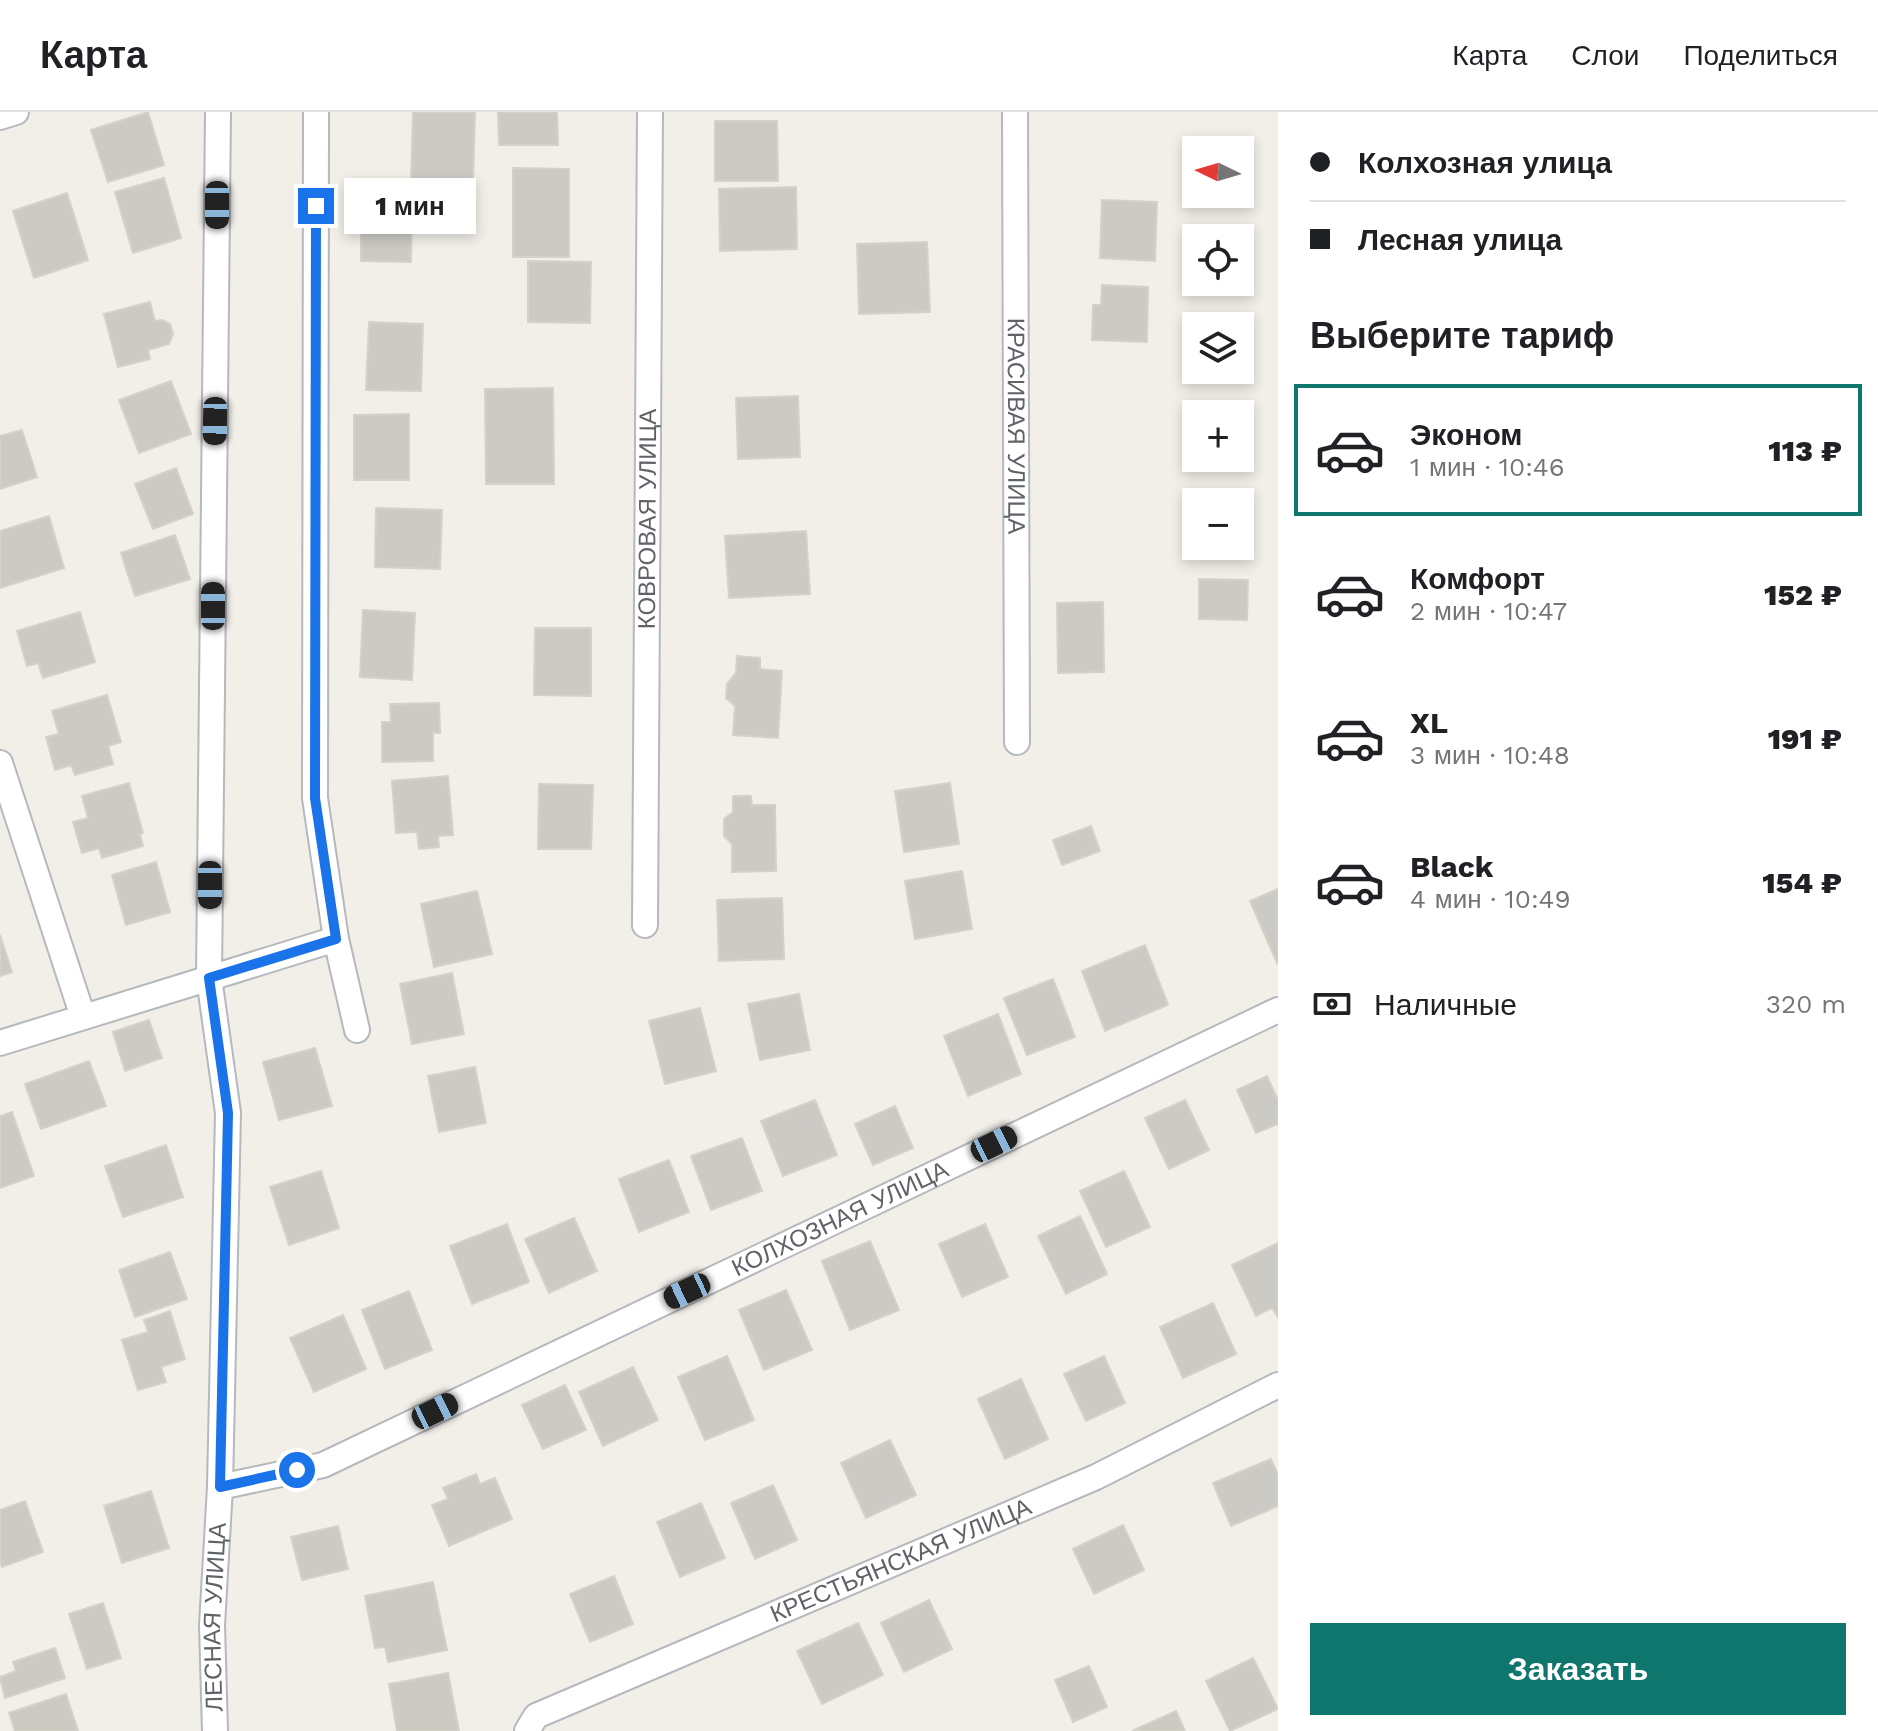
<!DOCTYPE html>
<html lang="ru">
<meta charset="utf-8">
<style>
body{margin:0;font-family:"Work Sans",sans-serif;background:#f6f6f6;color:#202124;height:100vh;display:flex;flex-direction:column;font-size:30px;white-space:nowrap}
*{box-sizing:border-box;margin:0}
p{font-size:26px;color:#757577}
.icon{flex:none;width:44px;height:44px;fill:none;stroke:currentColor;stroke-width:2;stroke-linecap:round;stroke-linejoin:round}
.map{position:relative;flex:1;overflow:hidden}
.sheet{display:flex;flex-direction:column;background:#fff;width:600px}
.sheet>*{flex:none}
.hud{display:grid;align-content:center;height:176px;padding:0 32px;background:#fff}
.needle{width:52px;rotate:275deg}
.controls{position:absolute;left:1182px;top:24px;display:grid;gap:16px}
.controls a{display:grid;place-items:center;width:72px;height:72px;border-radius:0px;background:#fff;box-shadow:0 4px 12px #0003;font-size:40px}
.end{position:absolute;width:36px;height:36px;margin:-18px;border:10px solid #1a73e8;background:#fff;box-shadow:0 0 0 4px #fff}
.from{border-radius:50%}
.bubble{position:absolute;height:56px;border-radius:0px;background:#fff;box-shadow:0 4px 12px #0003;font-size:26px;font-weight:800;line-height:56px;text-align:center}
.car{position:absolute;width:24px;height:48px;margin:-24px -12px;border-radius:10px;box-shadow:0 0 6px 2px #0007;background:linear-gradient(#222 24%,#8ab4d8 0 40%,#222 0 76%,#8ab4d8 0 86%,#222 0)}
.hud b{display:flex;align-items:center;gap:28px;height:76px;font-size:30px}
.hud b+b{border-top:2px solid #e0e0e0}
.hud i{width:20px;height:20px;background:#202124}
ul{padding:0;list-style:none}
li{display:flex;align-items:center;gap:24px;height:132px;margin:0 16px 12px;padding:0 16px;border:4px solid transparent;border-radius:0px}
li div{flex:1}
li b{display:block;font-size:30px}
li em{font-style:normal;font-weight:800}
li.selected{border-color:#0f766e}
li>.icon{width:72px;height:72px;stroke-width:1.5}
h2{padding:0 32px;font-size:36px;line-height:96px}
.pay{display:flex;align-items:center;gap:20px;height:88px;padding:0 32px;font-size:30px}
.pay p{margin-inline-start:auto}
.primary-button{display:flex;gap:16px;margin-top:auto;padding:16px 32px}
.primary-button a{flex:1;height:92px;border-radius:0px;background:#0f766e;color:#fff;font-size:32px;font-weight:800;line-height:92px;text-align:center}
header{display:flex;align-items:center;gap:48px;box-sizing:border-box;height:112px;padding:0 40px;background:#fff;border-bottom:2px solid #e0e0e0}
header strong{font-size:38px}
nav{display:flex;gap:44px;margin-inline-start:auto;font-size:28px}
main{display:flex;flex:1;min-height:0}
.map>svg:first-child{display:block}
.building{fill:#cccac5;stroke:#d6d1c6;stroke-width:2}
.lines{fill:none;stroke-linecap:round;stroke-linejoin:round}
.street-casing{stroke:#b5b8bc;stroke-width:28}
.street{stroke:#fff;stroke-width:24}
.route{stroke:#1a73e8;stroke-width:10}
.labels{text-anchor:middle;stroke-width:7;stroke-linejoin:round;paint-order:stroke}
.street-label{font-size:24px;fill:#5f6368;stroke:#fff}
</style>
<header>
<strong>Карта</strong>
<nav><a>Карта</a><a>Слои</a><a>Поделиться</a></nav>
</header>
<main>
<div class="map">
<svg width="1278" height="1619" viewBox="0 0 1278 1619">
<rect width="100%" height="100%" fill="#f1efe8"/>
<g class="building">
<polygon points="148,0 164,53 108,70 91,18"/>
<polygon points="413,0 475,0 473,72 411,70"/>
<polygon points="498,0 557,0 558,33 499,33"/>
<polygon points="715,9 777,9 778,69 715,69"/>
<polygon points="513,56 569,57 569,145 513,145"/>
<polygon points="164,66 181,126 133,141 115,80"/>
<polygon points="796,75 797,137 720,139 719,77"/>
<polygon points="67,81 88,148 34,166 13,99"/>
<polygon points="1102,88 1157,90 1155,149 1100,146"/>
<polygon points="361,93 412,93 411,150 361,149"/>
<polygon points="927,130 930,200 859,202 857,132"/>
<polygon points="528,149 591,150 590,211 528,210"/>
<polygon points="1102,173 1148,175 1147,230 1092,228 1093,193 1101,193"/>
<polygon points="150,190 155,209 162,208 170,212 173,222 169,232 148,238 150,247 118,255 104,202"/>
<polygon points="369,210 423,212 421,279 366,278"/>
<polygon points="171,269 191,322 139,341 119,288"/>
<polygon points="553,276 554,372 486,372 485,277"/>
<polygon points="798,284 800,345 738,347 736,286"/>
<polygon points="409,302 409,368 354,368 354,303"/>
<polygon points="22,318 37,365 0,377 0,324"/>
<polygon points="176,356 193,402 153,417 135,372"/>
<polygon points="376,396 442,398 440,457 375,455"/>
<polygon points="49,404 64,456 0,476 0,419"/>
<polygon points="806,419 810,482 729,486 725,424"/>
<polygon points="175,423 190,467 135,484 121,441"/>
<polygon points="1199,467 1248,468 1247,508 1199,507"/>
<polygon points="1103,490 1104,560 1058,561 1057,491"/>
<polygon points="363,498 415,501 412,568 360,565"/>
<polygon points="80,500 95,550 43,566 38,551 27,554 17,519"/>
<polygon points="535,516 591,516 591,584 534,583"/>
<polygon points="737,544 760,546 760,557 782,559 778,626 733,623 735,594 726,586 727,572 736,561"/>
<polygon points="107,583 121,630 108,634 113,652 75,663 71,653 55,658 46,625 59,622 52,599"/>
<polygon points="439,591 440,621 433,621 433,649 382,650 382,610 391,610 390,592"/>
<polygon points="448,664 453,723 438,724 439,735 419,737 417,720 396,721 392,669"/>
<polygon points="129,671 143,721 140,722 143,734 102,746 99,736 82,741 73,710 88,706 82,684"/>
<polygon points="950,671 959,732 904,740 895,679"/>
<polygon points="539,672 593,673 591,737 538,737"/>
<polygon points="733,684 751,684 752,693 775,693 776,759 732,760 732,732 724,724 724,707 733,700"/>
<polygon points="1091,714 1100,739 1062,753 1053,728"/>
<polygon points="156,750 170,800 126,813 112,763"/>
<polygon points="962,759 972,817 915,827 905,769"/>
<polygon points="1278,777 1278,850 1277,851 1250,789"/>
<polygon points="477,779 492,842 434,855 421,792"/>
<polygon points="782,786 784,847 719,849 717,788"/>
<polygon points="0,823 12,860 0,864"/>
<polygon points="1145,833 1168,893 1105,919 1082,859"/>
<polygon points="452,861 464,922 412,932 400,872"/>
<polygon points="1053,867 1075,925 1027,943 1004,886"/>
<polygon points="799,882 810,938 760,948 748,892"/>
<polygon points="700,896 716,959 665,972 649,909"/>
<polygon points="998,902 1021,962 968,984 944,924"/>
<polygon points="149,908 162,946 125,959 113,920"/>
<polygon points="315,936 332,994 279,1008 263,950"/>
<polygon points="89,949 106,994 41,1017 25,972"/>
<polygon points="475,955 486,1011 439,1020 428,964"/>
<polygon points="1267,964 1278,988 1278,1012 1256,1021 1237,978"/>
<polygon points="815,988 837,1043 783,1064 761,1009"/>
<polygon points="1185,988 1209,1038 1169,1057 1145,1006"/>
<polygon points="895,994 913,1036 873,1053 855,1012"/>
<polygon points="12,1000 34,1064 0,1076 0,1004"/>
<polygon points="742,1026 762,1079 711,1098 691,1044"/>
<polygon points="166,1033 183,1085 123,1105 105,1054"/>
<polygon points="669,1048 689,1100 639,1120 619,1067"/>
<polygon points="321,1059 339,1116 289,1133 270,1075"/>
<polygon points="1124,1059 1150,1115 1106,1135 1080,1079"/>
<polygon points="1080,1104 1107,1162 1066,1182 1038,1124"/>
<polygon points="574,1106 597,1159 549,1181 525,1127"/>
<polygon points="507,1112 529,1170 472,1192 450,1134"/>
<polygon points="985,1112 1008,1165 962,1185 939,1132"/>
<polygon points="870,1129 899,1198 850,1218 822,1149"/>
<polygon points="1278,1131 1278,1205 1272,1196 1256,1204 1232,1153"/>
<polygon points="170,1140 187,1187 135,1205 119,1158"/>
<polygon points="786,1178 812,1238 764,1258 739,1198"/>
<polygon points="409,1179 432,1238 385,1257 362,1198"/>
<polygon points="1213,1191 1236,1242 1183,1266 1160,1215"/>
<polygon points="170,1199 185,1247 161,1255 166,1270 138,1278 122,1228 148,1220 144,1208"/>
<polygon points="343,1203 366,1257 314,1280 290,1226"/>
<polygon points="727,1244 754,1308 705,1328 678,1265"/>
<polygon points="1104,1244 1125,1291 1086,1309 1064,1262"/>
<polygon points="633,1255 658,1308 603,1334 579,1280"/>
<polygon points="1021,1267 1048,1327 1005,1347 978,1287"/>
<polygon points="565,1273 586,1318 543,1337 522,1293"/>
<polygon points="890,1328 916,1383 866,1406 841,1351"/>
<polygon points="1271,1347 1278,1363 1278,1394 1231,1414 1213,1371"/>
<polygon points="476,1362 480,1372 495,1366 512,1407 449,1434 432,1393 448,1387 443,1376"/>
<polygon points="773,1373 797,1428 755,1447 731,1391"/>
<polygon points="151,1379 169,1436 122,1451 104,1394"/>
<polygon points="25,1389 43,1440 2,1455 0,1448 0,1398"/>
<polygon points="701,1391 725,1446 680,1465 657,1410"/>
<polygon points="1123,1413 1144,1458 1094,1482 1073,1437"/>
<polygon points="338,1414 348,1457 302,1468 291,1425"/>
<polygon points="614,1464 633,1512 590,1530 570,1482"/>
<polygon points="433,1470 447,1538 388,1550 385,1535 375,1536 365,1484"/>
<polygon points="929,1488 952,1537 904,1560 881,1511"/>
<polygon points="103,1491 121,1546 87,1557 69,1502"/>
<polygon points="858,1511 883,1563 822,1592 797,1539"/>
<polygon points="55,1536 65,1566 5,1586 0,1565 16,1559 13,1550"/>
<polygon points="1253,1546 1278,1597 1230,1619 1206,1569"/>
<polygon points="1089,1554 1107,1595 1073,1610 1055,1568"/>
<polygon points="448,1561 459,1619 397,1619 389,1572"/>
<polygon points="66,1582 78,1619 15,1619 9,1601"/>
<polygon points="1176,1599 1185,1619 1132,1619"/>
</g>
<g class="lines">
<g class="street-casing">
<g id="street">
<polyline points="316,0 315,686 336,827 357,918"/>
<path id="s1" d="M1015,0L1017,630"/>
<polyline points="0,5 16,0"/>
<polyline points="0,651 83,905"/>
<path id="s2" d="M645,813L650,0"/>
<polyline points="0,931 336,827"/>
<path id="s3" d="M220,1375L323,1353L1278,898"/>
<path id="s4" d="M215,1619L212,1513L220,1375L228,1001L209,866L218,0"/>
<path id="s5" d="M527,1619L536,1604L1096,1365L1278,1273"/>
</g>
</g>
<use href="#street" class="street"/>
</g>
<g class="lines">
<polyline class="route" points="297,1358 220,1375 228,1001 209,866 336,827 315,686 316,94"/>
</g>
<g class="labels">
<g class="street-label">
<text dy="8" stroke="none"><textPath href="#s1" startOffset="314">КРАСИВАЯ УЛИЦА</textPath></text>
<text dy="8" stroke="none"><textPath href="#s2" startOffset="406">КОВРОВАЯ УЛИЦА</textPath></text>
<text dy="8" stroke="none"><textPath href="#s3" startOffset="678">КОЛХОЗНАЯ УЛИЦА</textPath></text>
<text dy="8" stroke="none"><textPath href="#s5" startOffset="414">КРЕСТЬЯНСКАЯ УЛИЦА</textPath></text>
<text dy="8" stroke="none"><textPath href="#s4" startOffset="114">ЛЕСНАЯ УЛИЦА</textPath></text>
</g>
</g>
</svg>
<div class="controls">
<a><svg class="needle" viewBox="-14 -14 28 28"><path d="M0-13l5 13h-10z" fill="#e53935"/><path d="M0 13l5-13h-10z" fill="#757577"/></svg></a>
<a><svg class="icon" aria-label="locate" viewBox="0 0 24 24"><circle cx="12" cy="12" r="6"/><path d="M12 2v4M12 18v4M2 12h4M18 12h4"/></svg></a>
<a><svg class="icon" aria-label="layers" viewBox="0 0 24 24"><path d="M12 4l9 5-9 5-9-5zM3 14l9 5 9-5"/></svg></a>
<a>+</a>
<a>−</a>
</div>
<i class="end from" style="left:297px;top:1358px"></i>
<i class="end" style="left:316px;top:94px"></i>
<div class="bubble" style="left:344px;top:66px;width:132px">1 мин</div>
<i class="car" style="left:217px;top:93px;rotate:180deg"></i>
<i class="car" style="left:215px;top:309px;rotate:181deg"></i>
<i class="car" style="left:213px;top:494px;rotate:0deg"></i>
<i class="car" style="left:210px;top:773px;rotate:180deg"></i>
<i class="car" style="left:994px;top:1032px;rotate:64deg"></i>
<i class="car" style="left:687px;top:1179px;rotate:245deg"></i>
<i class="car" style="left:435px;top:1299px;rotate:64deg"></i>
</div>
<section class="sheet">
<div class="hud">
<b><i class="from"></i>Колхозная улица</b>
<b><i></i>Лесная улица</b>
</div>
<h2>Выберите тариф</h2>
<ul>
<li class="selected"><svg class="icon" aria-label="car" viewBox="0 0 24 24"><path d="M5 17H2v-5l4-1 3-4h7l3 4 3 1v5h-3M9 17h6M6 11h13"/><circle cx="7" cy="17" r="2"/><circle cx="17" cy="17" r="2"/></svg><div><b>Эконом</b><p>1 мин · 10:46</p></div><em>113 ₽</em></li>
<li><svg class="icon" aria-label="car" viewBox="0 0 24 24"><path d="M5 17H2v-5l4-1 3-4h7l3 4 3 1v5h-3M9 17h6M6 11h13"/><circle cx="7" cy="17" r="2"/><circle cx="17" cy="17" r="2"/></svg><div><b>Комфорт</b><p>2 мин · 10:47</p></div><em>152 ₽</em></li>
<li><svg class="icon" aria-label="car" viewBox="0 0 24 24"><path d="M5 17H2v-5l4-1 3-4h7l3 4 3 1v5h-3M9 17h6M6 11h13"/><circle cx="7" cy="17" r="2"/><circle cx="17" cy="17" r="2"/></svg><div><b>XL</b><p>3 мин · 10:48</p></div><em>191 ₽</em></li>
<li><svg class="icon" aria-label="car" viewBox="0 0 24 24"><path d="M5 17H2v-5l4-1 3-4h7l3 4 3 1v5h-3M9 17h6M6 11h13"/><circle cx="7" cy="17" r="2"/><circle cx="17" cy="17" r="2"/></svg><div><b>Black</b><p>4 мин · 10:49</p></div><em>154 ₽</em></li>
</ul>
<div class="pay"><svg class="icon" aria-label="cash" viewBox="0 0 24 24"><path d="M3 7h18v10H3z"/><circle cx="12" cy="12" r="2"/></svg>Наличные<p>320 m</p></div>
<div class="primary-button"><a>Заказать</a></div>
</section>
</main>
